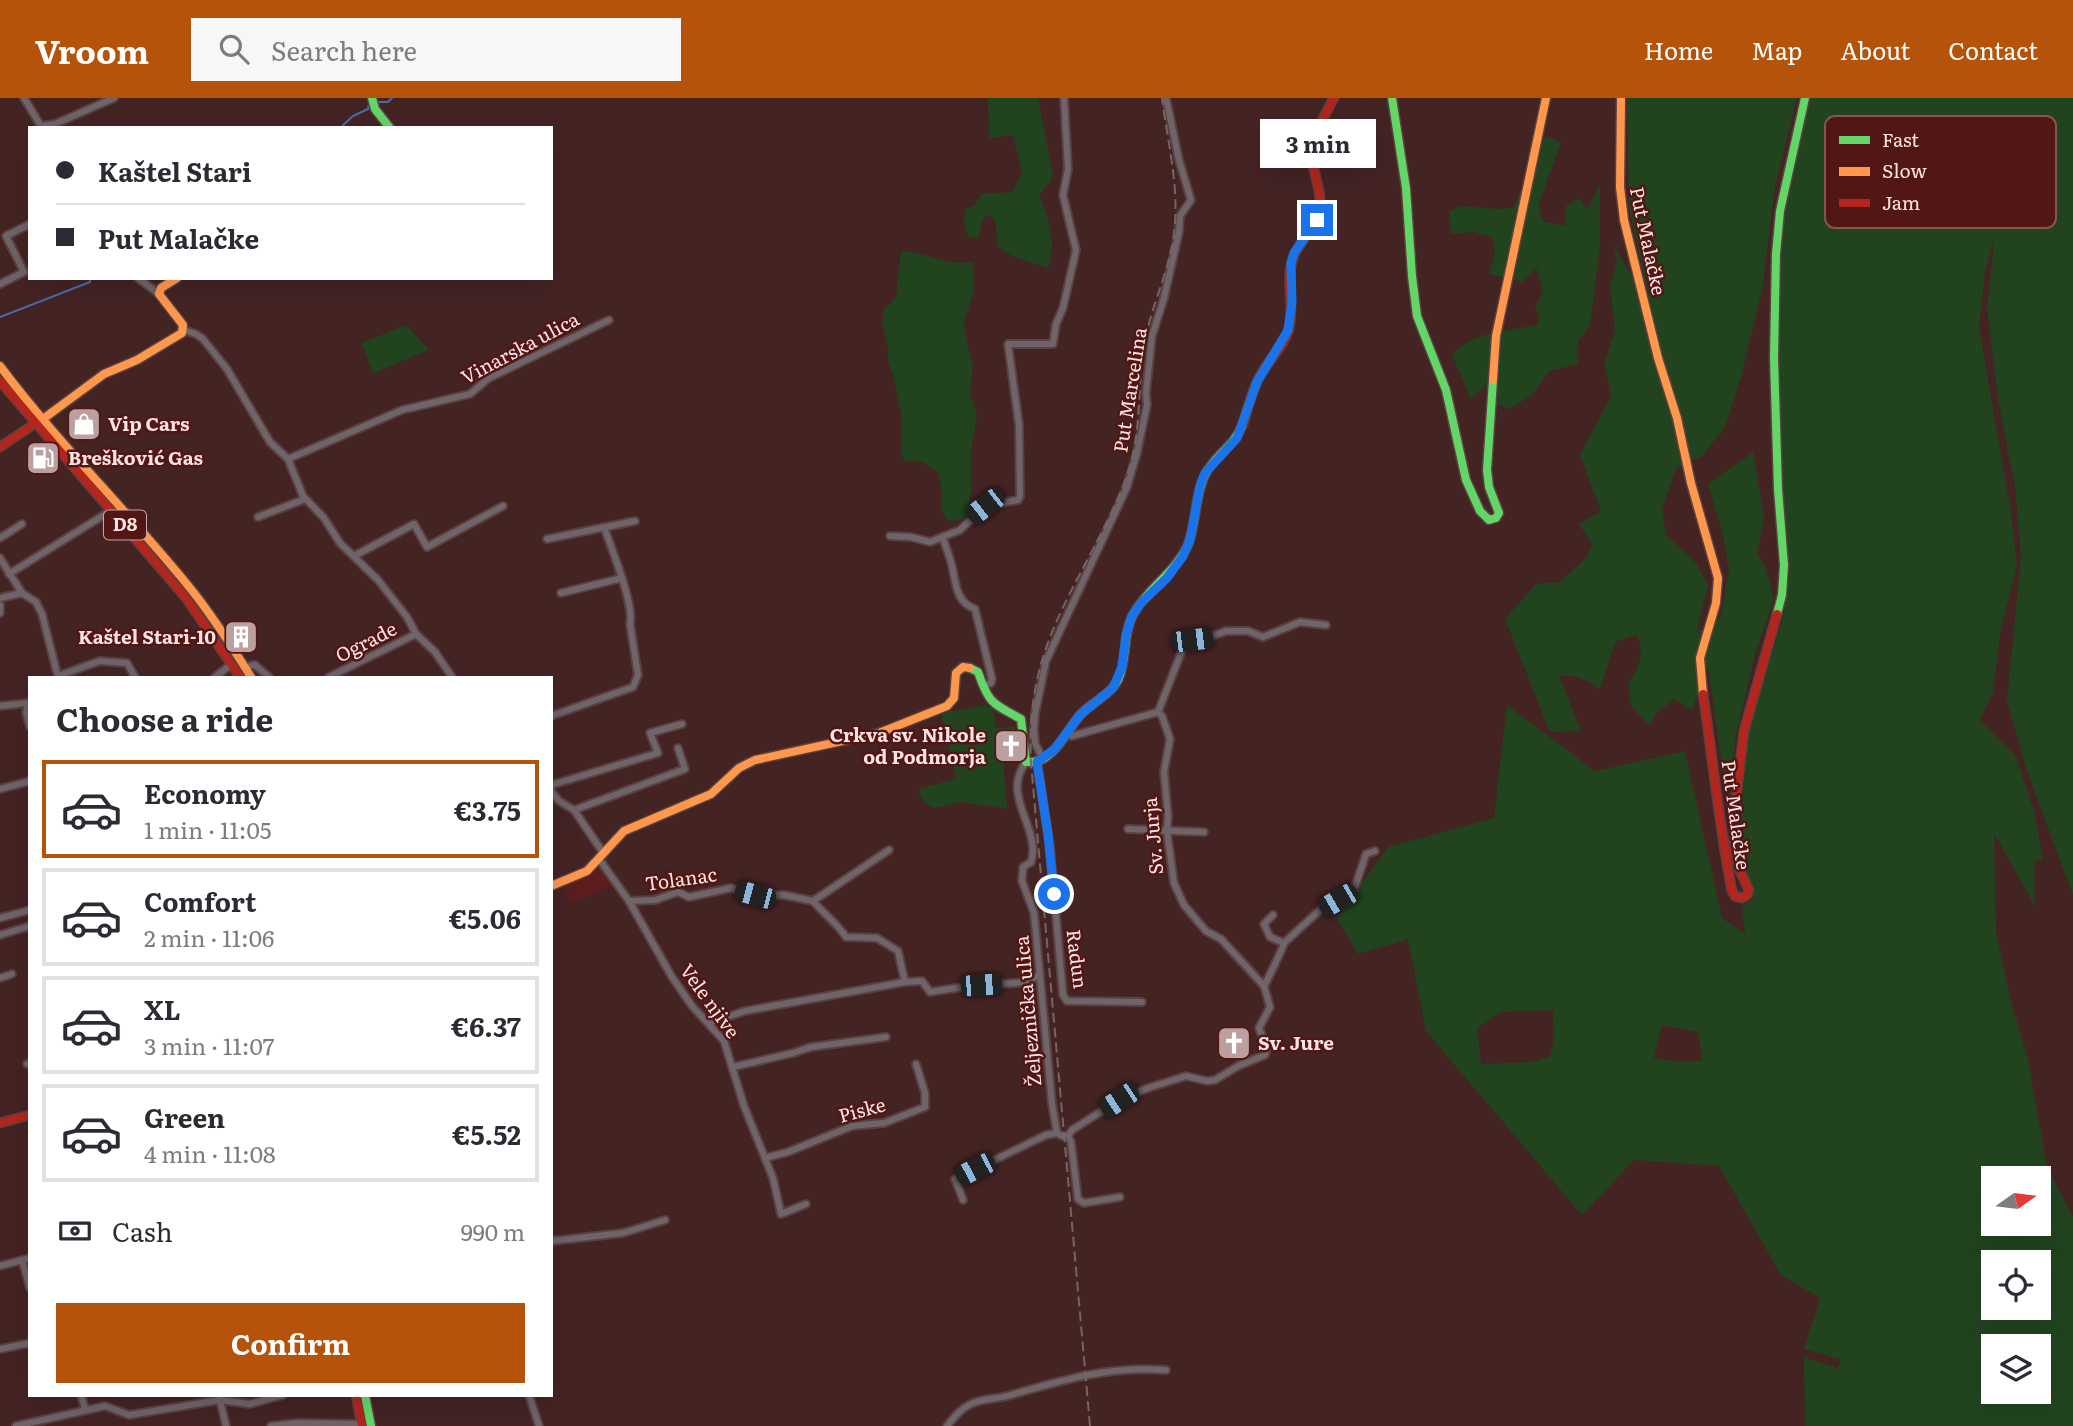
<!DOCTYPE html>
<meta charset="utf-8">
<style>
body{margin:0;font-family:Literata,serif;background:#f7f7f7;color:#2b2b33;height:100vh;display:flex;flex-direction:column;font-size:26px;white-space:nowrap}
*{box-sizing:border-box;margin:0}
p{font-size:23px;color:#7c7c81}
.icon{flex:none;width:38px;height:38px;fill:none;stroke:currentColor;stroke-width:2;stroke-linecap:round;stroke-linejoin:round}
.map{position:relative;flex:1;overflow:hidden}
.details{position:absolute;left:28px;top:578px;width:525px;height:721px;display:flex;flex-direction:column;background:#fff;border-radius:0px;box-shadow:0 7px 28px #0002}
.details>*{flex:none}
.hud{position:absolute;left:28px;top:28px;width:525px;height:154px;border-radius:0px;box-shadow:0 7px 28px #0002;display:grid;align-content:center;height:154px;padding:0 28px;background:#fff}
.needle{width:46px;rotate:76deg}
.fabs{position:absolute;left:1981px;top:1068px;display:grid;gap:14px}
.fabs a{display:grid;place-items:center;width:70px;height:70px;border-radius:0px;background:#fff;box-shadow:0 7px 28px #0002;font-size:35px}
.end{position:absolute;width:32px;height:32px;margin:-16px;border:9px solid #1a73e8;background:#fff;box-shadow:0 0 0 4px #fff}
.from{border-radius:50%}
.bubble{position:absolute;height:49px;border-radius:0px;background:#fff;box-shadow:0 7px 28px #0002;font-size:23px;font-weight:700;line-height:49px;text-align:center}
.car{position:absolute;width:21px;height:42px;margin:-21px -10px;border-radius:9px;box-shadow:0 0 5px 2px #0007;background:linear-gradient(#222 24%,#8ab4d8 0 40%,#222 0 76%,#8ab4d8 0 86%,#222 0)}
.hud b{display:flex;align-items:center;gap:24px;height:66px;font-size:26px}
.hud b+b{border-top:2px solid #e1e1e2}
.hud i{width:18px;height:18px;background:#2b2b33}
ul{padding:0;list-style:none}
li{display:flex;align-items:center;gap:21px;height:98px;margin:0 14px 10px;padding:0 14px;border:4px solid #e1e1e2;border-radius:0px}
li div{flex:1}
li b{display:block;font-size:26px}
li em{font-style:normal;font-weight:700}
li.current{border-color:#b45309}
li>.icon{width:63px;height:63px;stroke-width:1.5}
h2{padding:0 28px;font-size:32px;line-height:84px}
.pay{display:flex;align-items:center;gap:18px;height:77px;padding:0 28px;font-size:26px}
.pay p{margin-inline-start:auto}
.button{display:flex;gap:14px;margin-top:auto;padding:14px 28px}
.button a{flex:1;height:80px;border-radius:0px;background:#b45309;color:#fff;font-size:28px;font-weight:700;line-height:80px;text-align:center}
header{display:flex;align-items:center;gap:42px;box-sizing:border-box;height:98px;padding:0 35px;background:#b45309;color:#fff}
header strong{font-size:33px}
nav{display:flex;gap:38px;margin-inline-start:auto;font-size:24px}
.search{width:490px;height:63px;background:#f7f7f7;display:flex;align-items:center;gap:18px;box-sizing:border-box;padding:0 24px;border-radius:0px;color:#7c7c81;font-size:26px}
.map>svg:first-child{display:block}
.built{fill:#5d1d1d}
.green{fill:#21441f;fill-rule:evenodd}
.lines{fill:none;stroke-linecap:round;stroke-linejoin:round}
.stream{stroke:#4e68aa;stroke-width:2}
.street-casing{stroke:#5b4140;stroke-width:10}
.fast-casing{stroke:#5b4140;stroke-width:11}
.slow-casing{stroke:#5b4140;stroke-width:11}
.jam-casing{stroke:#5b4140;stroke-width:11}
.street{stroke:#6e646a;stroke-width:6}
.fast{stroke:#63d668;stroke-width:8}
.slow{stroke:#ff974d;stroke-width:8}
.jam{stroke:#b3261e;stroke-width:8}
.rail{stroke:#776466;stroke-width:2;stroke-dasharray:10 5;stroke-linecap:butt}
.route{stroke:#1a73e8;stroke-width:9}
.labels{text-anchor:middle;stroke-width:5;stroke-linejoin:round;paint-order:stroke}
.shield{fill:#521615;stroke:#caa6a4;stroke-width:2}
.shield-label{font-size:18px;font-weight:bold;fill:#fde4e2}
.street-label{font-size:19px;fill:#fde4e2;stroke:#521615}
.poi-label{font-size:19px;font-weight:bold;fill:#fde4e2;stroke:#521615;text-anchor:start}
.key{fill:#521615;stroke:#855452;stroke-width:2}
.key-label{font-size:19px;fill:#fde4e2}
</style>
<header>
<strong>Vroom</strong>
<div class="search"><svg class="icon" aria-label="search" viewBox="0 0 24 24"><circle cx="10" cy="10" r="6"/><path d="M15 15l6 6"/></svg>Search here</div>
<nav><a>Home</a><a>Map</a><a>About</a><a>Contact</a></nav>
</header>
<div class="map">
<svg width="2073" height="1328" viewBox="0 0 2073 1328">
<rect width="100%" height="100%" fill="#442323"/>
<polygon class="built" points="599,765 614,785 609,789 569,805 564,787 581,780"/>
<g class="green">
<path d="M988,0H1038L1053,76L1051,83L1039,97C1049,123 1057,142 1048,170L1012,158L997,148L996,124L990,117L983,120L978,141L968,139C964,128 963,122 966,111L975,107L981,96L1013,94L1022,73L1013,37L989,40Z"/>
<path d="M1627,0H1797L1775,88L1762,192L1741,279L1725,329L1702,358L1676,370L1662,410L1666,437L1697,466L1708,488L1696,535L1721,518L1729,472L1723,437L1708,386L1753,354L1764,419L1757,456L1765,469L1774,500L1755,556L1736,637L1728,708L1708,569L1692,612L1674,601L1656,615L1650,628L1631,608L1628,586C1639,569 1645,557 1637,537L1615,544L1600,591C1585,581 1577,577 1559,578L1581,633L1550,634L1505,521L1536,486L1560,484L1587,459L1592,446L1579,426L1601,413L1580,357L1611,298L1604,265L1615,232L1610,188L1617,161L1613,145L1652,215L1629,110Z"/>
<path d="M1810,0H2073V797L2026,670L2007,603L2021,458L2015,389L1998,301L1987,209L1995,138L1985,173L1979,230L2011,414L2017,468L2000,535L1993,594L1980,622L2015,657L2034,713L2043,761L2034,764L2035,808L1994,735L1996,833L2010,900L2028,961L2047,1069L2073,1119V1328H1805L1804,1259L1837,1270L1842,1262L1804,1251L1820,1200L1781,1177L1719,1068L1634,1062L1582,1117L1426,933L1408,841L1358,856L1337,820L1388,749L1494,720L1507,607L1595,673L1685,653L1722,820L1745,836L1742,808L1753,801V789L1742,766L1738,747L1749,629L1782,523L1788,493C1784,368 1770,240 1785,115C1790,76 1800,37 1810,0ZM1553,912L1554,939L1550,958L1533,964L1481,966L1477,930L1501,914ZM1662,927L1698,934L1702,963H1672L1654,960ZM1993,1080H2039V1125H1993ZM1993,1164H2039V1209H1993ZM1993,1248H2039V1293H1993Z"/>
<path d="M1545,38L1561,44L1539,106L1542,123L1565,128L1566,108L1580,100L1587,112L1600,86V148L1590,228L1578,243V266L1549,273L1532,297L1509,311L1489,303L1486,286L1471,301L1452,257C1474,233 1507,233 1538,227L1539,217L1535,208L1543,195L1536,169L1522,184L1489,176L1495,152L1492,139L1473,134L1451,136L1449,114L1460,108L1499,111L1513,110Z"/>
<path d="M901,153C927,154 945,168 973,164V196L963,227L973,269L970,293L977,318L971,353V394L967,418L961,422L949,423C937,412 942,405 941,391C941,385 939,378 938,373L930,370L922,363H905L901,356V316L894,280L888,262V250L882,224L884,211L896,199Z"/>
<polygon points="406,227 429,252 373,275 362,245"/>
<polygon points="985,607 993,611 996,630 1015,629 1017,660 1003,662 1007,711 961,704 933,710 923,703 918,691 956,681 941,615"/>
</g>
<g class="lines">
<g class="stream">
<polyline points="378,4 388,4 392,0"/>
<polyline points="340,30 353,18 368,11 369,6"/>
<polyline points="0,219 90,184 90,180"/>
</g>
<g class="street-casing">
<g id="street">
<polyline points="24,0 41,28"/>
<polyline points="40,28 55,26 114,0"/>
<polyline points="138,180 159,196"/>
<polyline points="0,186 24,174 6,138 30,126"/>
<polyline points="184,232 196,236 203,241 227,271 270,344 288,361 303,398 324,420 340,445 378,482 407,519 416,536 435,554 452,579"/>
<polyline points="288,361 402,312 470,296 489,280 609,222"/>
<polyline points="258,419 305,401"/>
<polyline points="890,438 911,439 930,444 960,432 985,408 1018,402 1020,398 1019,327 1008,246 1053,246 1056,226 1063,210 1076,152 1063,97 1068,71 1064,0"/>
<polyline points="0,440 22,426"/>
<path d="M943,440C946,450 950,459 952,468C956,486 956,504 975,511L992,581L991,585L983,588"/>
<polyline points="547,441 635,423"/>
<polyline points="354,458 414,426 427,449 503,408"/>
<polyline points="0,460 22,495 36,504 42,516 58,579"/>
<polyline points="9,476 112,412"/>
<polyline points="561,495 622,480"/>
<polyline points="0,500 22,495"/>
<polyline points="0,507 0,515"/>
<polyline points="250,568 255,567 269,579"/>
<polyline points="58,578 100,563 127,565 135,579"/>
<polyline points="215,579 228,569"/>
<polyline points="329,579 416,536"/>
<polyline points="28,605 26,615 30,629"/>
<polyline points="0,608 28,605"/>
<polyline points="1158,614 1183,550 1192,542 1207,540 1226,533 1248,533 1263,539 1300,524 1326,527"/>
<path d="M551,618L633,589L638,577L630,526C635,508 611,449 604,429"/>
<polyline points="1043,661 1035,645 1034,632 1035,616 1046,563 1127,389 1137,355 1147,307 1146,295 1152,238 1164,200 1179,134 1180,118 1191,102 1179,62 1166,0"/>
<polyline points="1037,664 1050,750 1063,897 1067,903 1142,904"/>
<polyline points="551,687 658,655 650,635 682,626"/>
<polyline points="0,691 30,683"/>
<polyline points="551,693 559,703 574,712 604,756"/>
<polyline points="574,712 685,671 678,650"/>
<polyline points="1128,731 1204,734"/>
<polyline points="599,761 629,803 672,879 692,908 724,943 744,1008 773,1080 781,1116 806,1106"/>
<polyline points="629,803 655,802 678,794 689,799 731,790 755,797 784,797 813,803 889,752"/>
<path d="M813,803C824,816 837,825 846,839L877,840L898,853L905,884L922,883L930,894C948,891 967,888 986,886C1009,884 1017,889 1040,877"/>
<polyline points="1273,817 1264,826 1270,839 1284,845"/>
<polyline points="0,820 30,812"/>
<polyline points="0,837 30,828"/>
<polyline points="0,880 12,876"/>
<path d="M1264,888C1266,885 1284,848 1284,845L1321,811L1354,792L1366,756L1375,753"/>
<polyline points="709,925 745,913 905,884"/>
<polyline points="27,966 30,965"/>
<polyline points="733,969 793,955 811,949 886,939"/>
<polyline points="1057,1035 1062,1038 1068,1038 1072,1032 1119,1002 1148,990 1186,978 1207,983 1215,982 1238,968 1265,957 1267,950 1259,930 1270,909 1264,888 1221,841 1206,833 1184,807 1174,785 1167,734 1168,718 1164,674 1170,641 1162,618 1158,614 1072,638 1067,636"/>
<polyline points="1068,1038 1071,1044 1078,1101 1084,1105 1120,1099"/>
<polyline points="765,1060 788,1054 852,1028 884,1025 925,1009 925,995 916,966"/>
<path d="M963,1102L955,1081L1046,1037L1057,1035L1052,1006L1034,815L1022,783L1023,769L1031,764C1042,731 1000,698 1026,664"/>
<polyline points="551,1143 623,1135 665,1122"/>
<polyline points="22,1162 30,1190"/>
<polyline points="0,1168 30,1160"/>
<polyline points="0,1251 30,1245"/>
<polyline points="81,1297 85,1311"/>
<polyline points="529,1297 539,1328"/>
<polyline points="220,1302 226,1328"/>
<polyline points="16,1328 105,1308 129,1317 220,1302 250,1306 283,1297"/>
<polyline points="271,1328 297,1325 362,1326"/>
<path d="M947,1328C955,1318 963,1308 976,1304C986,1300 997,1301 1007,1298C1063,1282 1108,1268 1166,1272"/>
</g>
</g>
<g class="fast-casing">
<g id="fast">
<polyline points="372,0 375,11 390,30"/>
<polyline points="1392,0 1406,90 1412,178 1417,218 1446,292 1466,382 1480,413 1489,422 1496,420 1499,415 1489,389 1487,372 1493,282"/>
<polyline points="1777,516 1782,497 1784,467 1778,391 1774,260 1776,156 1780,113 1805,0"/>
<path d="M970,570L978,574C989,606 992,605 1021,621L1026,664C1034,664 1039,664 1046,659C1062,648 1069,628 1083,614C1094,603 1110,597 1118,582C1128,561 1122,535 1134,515C1148,490 1174,475 1187,449C1197,426 1194,399 1205,377C1214,357 1234,349 1243,326"/>
<polyline points="365,1297 371,1328"/>
</g>
</g>
<g class="slow-casing">
<g id="slow">
<polyline points="1621,0 1620,89 1624,122 1658,260 1677,320 1691,385 1718,480 1716,505 1700,560 1703,596"/>
<path d="M0,268C60,348 132,417 194,495C215,522 233,550 251,579"/>
<polyline points="1493,282 1496,238 1546,0"/>
<polyline points="47,318 104,276 137,262 182,235 183,227 159,196 161,190 177,180"/>
<polyline points="551,788 587,773 624,733 711,696 739,670 755,662 879,635 947,608 954,600 956,575 963,569 970,570"/>
</g>
</g>
<g class="jam-casing">
<g id="jam">
<polyline points="0,283 186,500 240,579"/>
<path d="M1243,326C1248,310 1252,291 1261,276C1270,260 1285,247 1289,230C1295,207 1285,183 1293,160C1299,143 1315,131 1319,113C1323,97 1315,82 1313,66C1310,41 1323,20 1334,0"/>
<polyline points="0,349 30,329"/>
<path d="M1703,596C1713,662 1719,728 1732,793L1735,798L1742,800L1747,797L1749,792L1737,766L1734,753V718L1744,633L1777,516"/>
<polyline points="0,1025 30,1017"/>
<polyline points="356,1297 362,1328"/>
</g>
</g>
<use href="#street" class="street"/>
<use href="#fast" class="fast"/>
<use href="#slow" class="slow"/>
<use href="#jam" class="jam"/>
<path class="rail" d="M1090,1328L1031,665C1029,626 1033,587 1046,550C1067,490 1106,437 1127,377C1142,336 1137,292 1144,250C1149,213 1167,179 1173,142C1181,94 1168,48 1162,0"/>
</g>
<g class="lines">
<polyline class="route" points="1054,796 1048,736 1037,664 1055,651 1080,617 1113,590 1122,569 1126,537 1132,518 1141,505 1167,480 1183,458 1190,442 1200,388 1205,375 1237,340 1257,284 1288,232 1292,205 1291,165 1294,155 1317,122"/>
</g>
<defs>
<g id="shop-square" transform="scale(1.75)"><rect x="-9" y="-9" width="18" height="18" rx="4" fill="#bca09f" stroke="#521615"/><path d="M-5-2.5h2.3a2.7 3.5 0 0 1 5.4 0H5L5.5 6h-11ZM-1.5-2.5h3a1.5 2.3 0 0 0-3 0Z" fill="#fff"/></g>
<g id="fuel-square" transform="scale(1.75)"><rect x="-9" y="-9" width="18" height="18" rx="4" fill="#bca09f" stroke="#521615"/><path d="M-5.5-6h7V0h2V4h1.3V-2.5L3-4.5l.8-.8L6-3V5H2.5V1h-1V6h-7ZM-4.2-4.7v3.2H.2V-4.7Z" fill="#fff"/></g>
<g id="building-square" transform="scale(1.75)"><rect x="-9" y="-9" width="18" height="18" rx="4" fill="#bca09f" stroke="#521615"/><path d="M-4-6H4V6H1V3H-1V6H-4ZM-2.5-4.3h1.7v1.8h-1.7ZM.8-4.3h1.7v1.8H.8ZM-2.5-1h1.7V.8h-1.7ZM.8-1h1.7V.8H.8Z" fill="#fff"/></g>
<g id="church-square" transform="scale(1.75)"><rect x="-9" y="-9" width="18" height="18" rx="4" fill="#bca09f" stroke="#521615"/><path d="M-1.2-6h2.4v3.5h3.3v2.4h-3.3V6h-2.4V-.1h-3.3v-2.4h3.3Z" fill="#fff"/></g>
</defs>
<g fill-rule="evenodd">
<use href="#shop-square" x="84" y="326"/>
<use href="#fuel-square" x="43" y="360"/>
<use href="#building-square" x="241" y="539"/>
<use href="#church-square" x="1011" y="648"/>
<use href="#church-square" x="1234" y="945"/>
</g>
<g class="labels">
<rect class="shield" x="104" y="412.5" width="42" height="29" rx="5"/>
<g class="shield-label">
<text x="125" y="433">D8</text>
</g>
<g class="street-label">
<text transform="translate(1648 143) rotate(78)" y="7">Put Malačke</text>
<text transform="translate(520 250) rotate(-28)" y="7">Vinarska ulica</text>
<text transform="translate(1130 292) rotate(-81)" y="7">Put Marcelina</text>
<text transform="translate(366 544) rotate(-27)" y="7">Ograde</text>
<text transform="translate(1736 717) rotate(82)" y="7">Put Malačke</text>
<text transform="translate(1153 738) rotate(-95)" y="7">Sv. Jurja</text>
<text transform="translate(681 781) rotate(-8)" y="7">Tolanac</text>
<text transform="translate(1077 861) rotate(83)" y="7">Radun</text>
<text transform="translate(710 903) rotate(54)" y="7">Vele njive</text>
<text transform="translate(1028 913) rotate(-95)" y="7">Željeznička ulica</text>
<text transform="translate(862 1012) rotate(-15)" y="7">Piske</text>
</g>
<g class="poi-label">
<text x="108" y="333">Vip Cars</text>
<text x="68" y="367">Brešković Gas</text>
<text x="216" y="546" text-anchor="end">Kaštel Stari-10</text>
<text x="986" y="644" text-anchor="end">Crkva sv. Nikole<tspan x="986" dy="22">od Podmorja</tspan></text>
<text x="1258" y="952">Sv. Jure</text>
</g>
</g>
<rect x="1825" y="18" width="231" height="112" rx="10" class="key"/>
<rect x="1839" y="38" width="31" height="8" fill="#63d668"/>
<rect x="1839" y="69" width="31" height="9" fill="#ff974d"/>
<rect x="1839" y="101" width="31" height="8" fill="#b3261e"/>
<g class="key-label">
<text x="1882" y="49">Fast</text>
<text x="1882" y="80">Slow</text>
<text x="1882" y="112">Jam</text>
</g>
</svg>
<div class="fabs">
<a><svg class="needle" viewBox="-14 -14 28 28"><path d="M0-13l5 13h-10z" fill="#e53935"/><path d="M0 13l5-13h-10z" fill="#7c7c81"/></svg></a>
<a><svg class="icon" aria-label="locate" viewBox="0 0 24 24"><circle cx="12" cy="12" r="6"/><path d="M12 2v4M12 18v4M2 12h4M18 12h4"/></svg></a>
<a><svg class="icon" aria-label="layers" viewBox="0 0 24 24"><path d="M12 4l9 5-9 5-9-5zM3 14l9 5 9-5"/></svg></a>
</div>
<i class="end from" style="left:1054px;top:796px"></i>
<i class="end" style="left:1317px;top:122px"></i>
<div class="bubble" style="left:1260px;top:21px;width:116px">3 min</div>
<i class="car" style="left:985px;top:408px;rotate:232deg"></i>
<i class="car" style="left:1192px;top:542px;rotate:83deg"></i>
<i class="car" style="left:755px;top:797px;rotate:285deg"></i>
<i class="car" style="left:1338px;top:802px;rotate:240deg"></i>
<i class="car" style="left:981px;top:887px;rotate:86deg"></i>
<i class="car" style="left:1119px;top:1002px;rotate:237deg"></i>
<i class="car" style="left:975px;top:1071px;rotate:243deg"></i>
<div class="hud">
<b><i class="from"></i>Kaštel Stari</b>
<b><i></i>Put Malačke</b>
</div>
<section class="details">
<h2>Choose a ride</h2>
<ul>
<li class="current"><svg class="icon" aria-label="car" viewBox="0 0 24 24"><path d="M5 17H2v-5l4-1 3-4h7l3 4 3 1v5h-3M9 17h6M6 11h13"/><circle cx="7" cy="17" r="2"/><circle cx="17" cy="17" r="2"/></svg><div><b>Economy</b><p>1 min · 11:05</p></div><em>€3.75</em></li>
<li><svg class="icon" aria-label="car" viewBox="0 0 24 24"><path d="M5 17H2v-5l4-1 3-4h7l3 4 3 1v5h-3M9 17h6M6 11h13"/><circle cx="7" cy="17" r="2"/><circle cx="17" cy="17" r="2"/></svg><div><b>Comfort</b><p>2 min · 11:06</p></div><em>€5.06</em></li>
<li><svg class="icon" aria-label="car" viewBox="0 0 24 24"><path d="M5 17H2v-5l4-1 3-4h7l3 4 3 1v5h-3M9 17h6M6 11h13"/><circle cx="7" cy="17" r="2"/><circle cx="17" cy="17" r="2"/></svg><div><b>XL</b><p>3 min · 11:07</p></div><em>€6.37</em></li>
<li><svg class="icon" aria-label="car" viewBox="0 0 24 24"><path d="M5 17H2v-5l4-1 3-4h7l3 4 3 1v5h-3M9 17h6M6 11h13"/><circle cx="7" cy="17" r="2"/><circle cx="17" cy="17" r="2"/></svg><div><b>Green</b><p>4 min · 11:08</p></div><em>€5.52</em></li>
</ul>
<div class="pay"><svg class="icon" aria-label="cash" viewBox="0 0 24 24"><path d="M3 7h18v10H3z"/><circle cx="12" cy="12" r="2"/></svg>Cash<p>990 m</p></div>
<div class="button"><a>Confirm</a></div>
</section>
</div>
